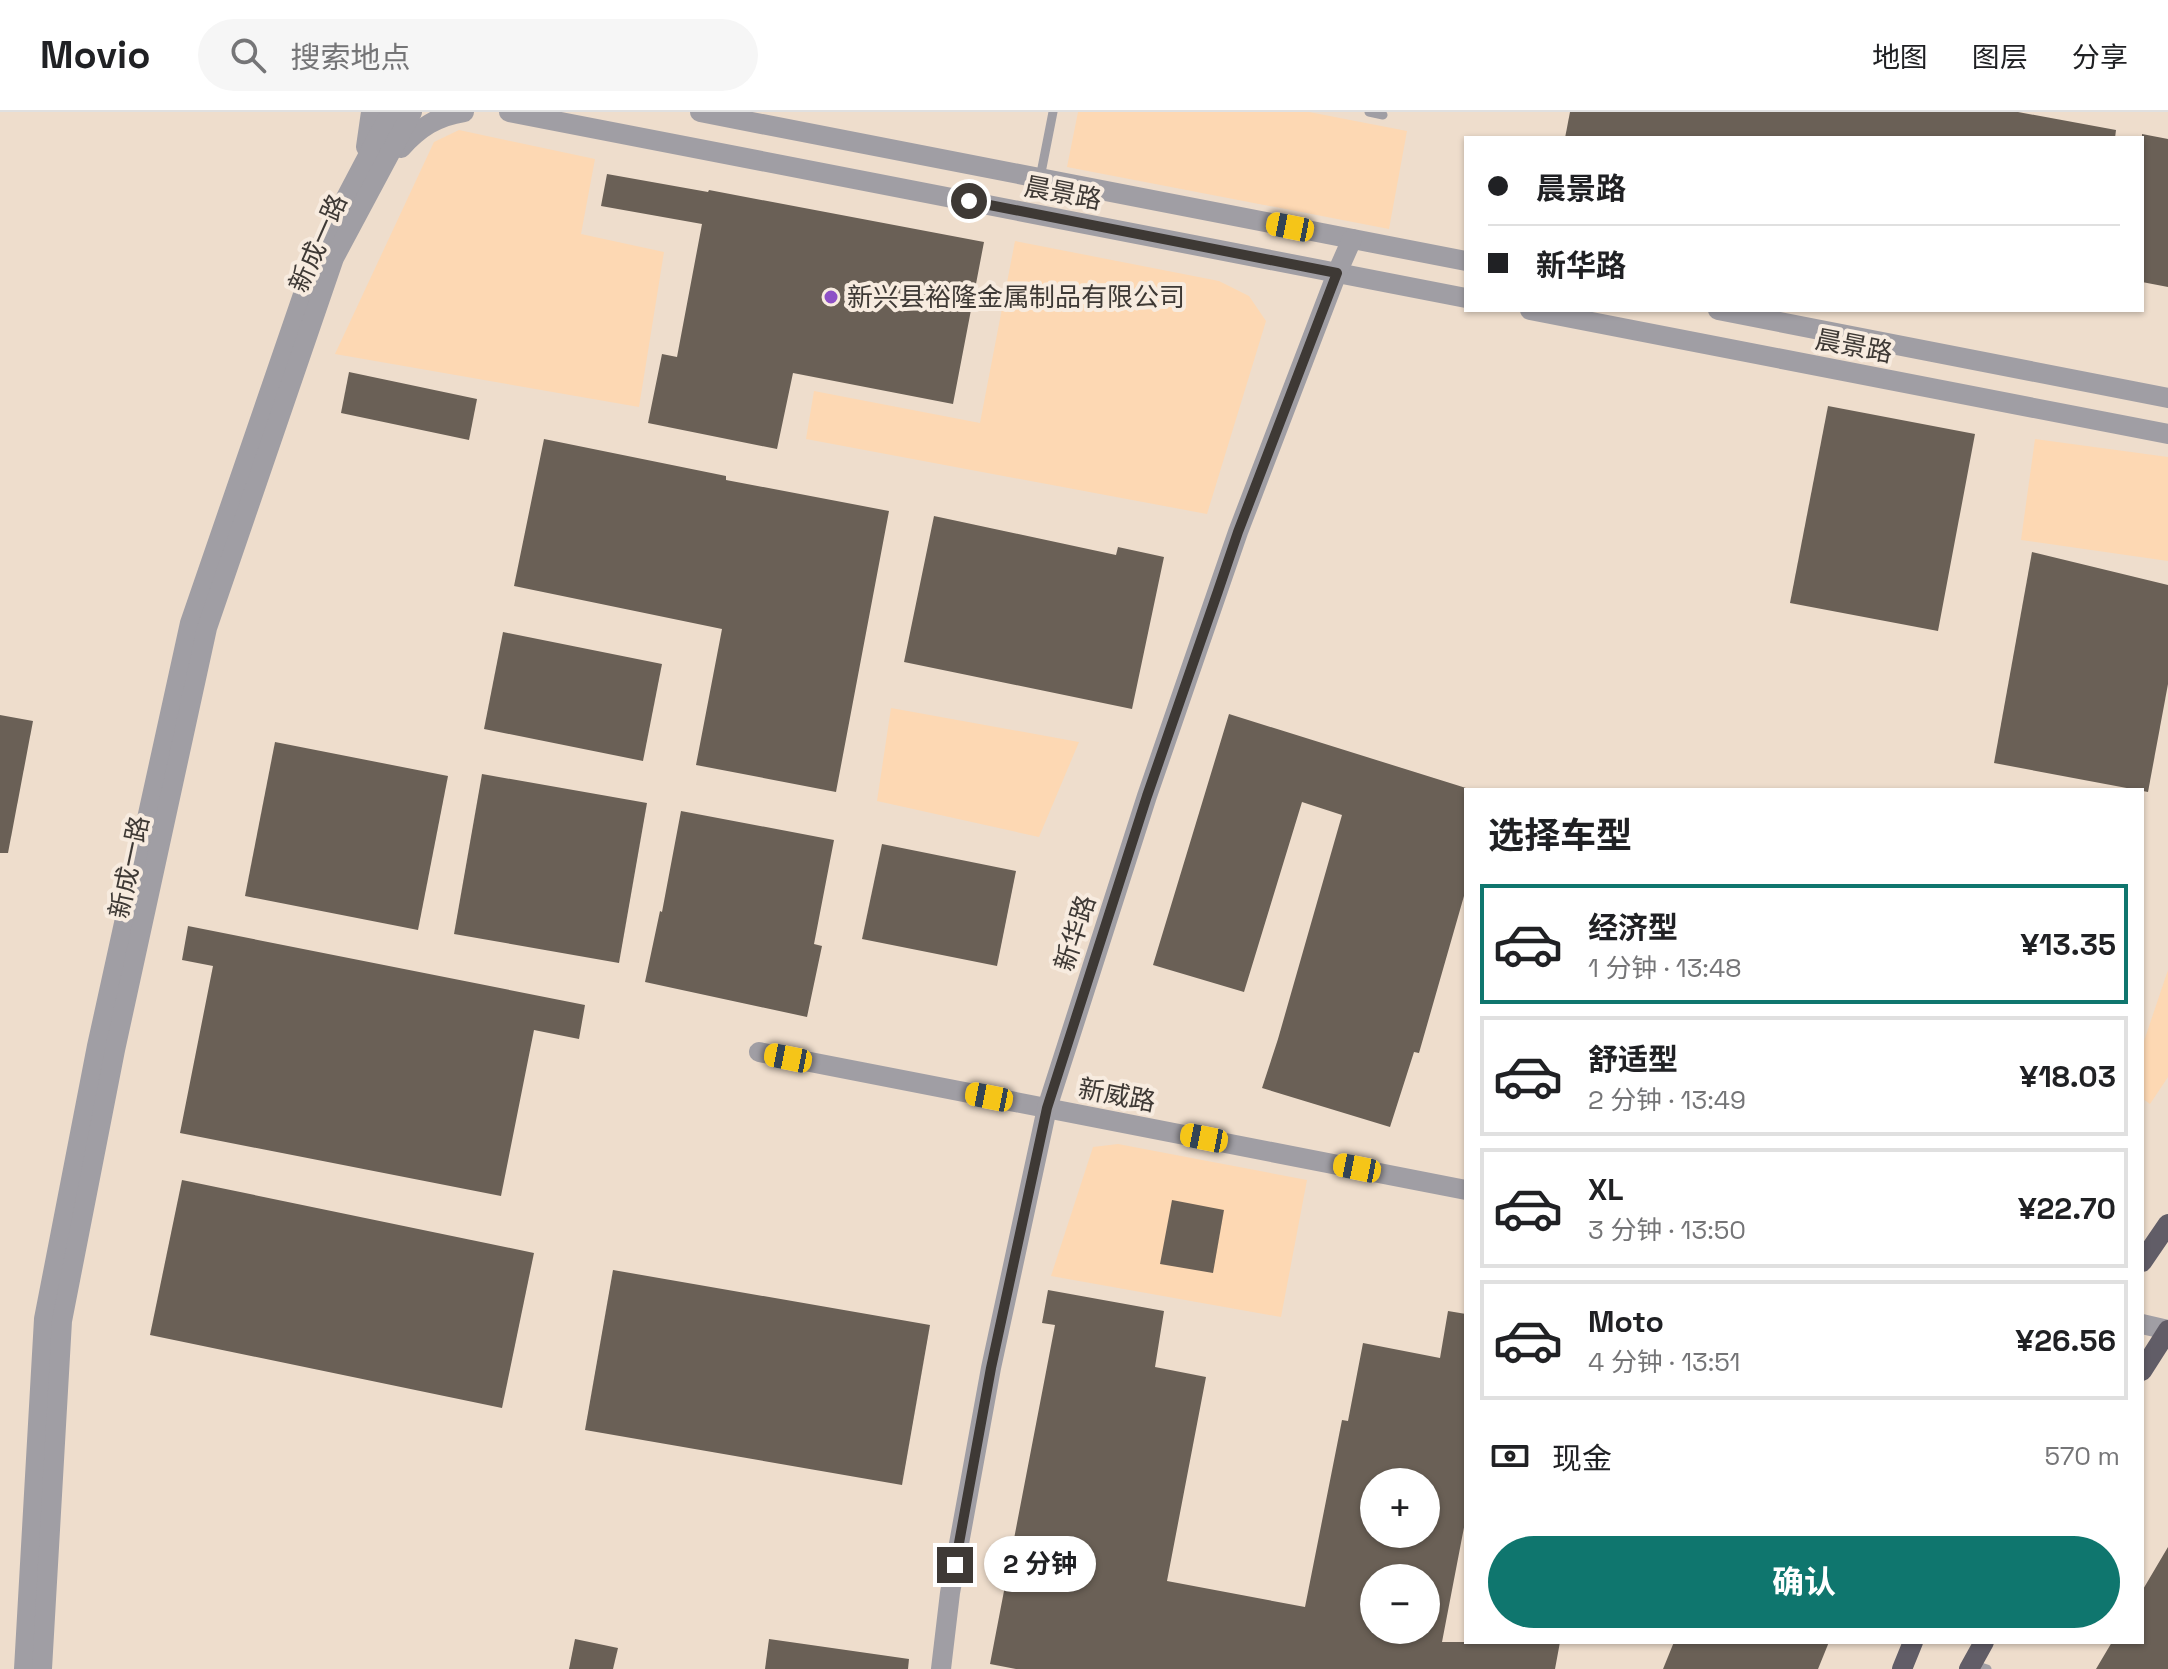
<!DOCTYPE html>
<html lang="zh">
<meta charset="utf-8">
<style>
body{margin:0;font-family:"Space Grotesk","Noto Sans SC",sans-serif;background:#f6f6f6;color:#202124;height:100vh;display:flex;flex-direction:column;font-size:30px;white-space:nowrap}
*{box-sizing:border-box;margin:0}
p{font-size:26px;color:#757577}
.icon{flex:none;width:44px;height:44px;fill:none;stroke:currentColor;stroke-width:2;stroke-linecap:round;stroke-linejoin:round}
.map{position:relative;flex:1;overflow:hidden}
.panel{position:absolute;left:1464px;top:676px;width:680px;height:856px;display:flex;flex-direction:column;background:#fff;border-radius:0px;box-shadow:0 2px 6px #0004}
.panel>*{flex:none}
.guide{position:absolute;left:1464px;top:24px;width:680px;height:176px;border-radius:0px;box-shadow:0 2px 6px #0004;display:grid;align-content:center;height:176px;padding:0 24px;background:#fff}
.buttons{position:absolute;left:1360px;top:1356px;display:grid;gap:16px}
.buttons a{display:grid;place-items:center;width:80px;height:80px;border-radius:50%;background:#fff;box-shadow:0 2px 6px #0004;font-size:40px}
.end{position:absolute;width:36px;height:36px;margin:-18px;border:10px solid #3e3935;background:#fff;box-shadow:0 0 0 4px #fff}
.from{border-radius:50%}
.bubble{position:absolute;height:56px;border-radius:28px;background:#fff;box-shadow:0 2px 6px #0004;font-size:26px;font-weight:700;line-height:56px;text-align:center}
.car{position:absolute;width:24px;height:48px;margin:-24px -12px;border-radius:10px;box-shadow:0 0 6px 2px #0007;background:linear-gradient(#f5c518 24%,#345 0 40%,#f5c518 0 76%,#345 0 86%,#f5c518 0)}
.guide b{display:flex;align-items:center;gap:28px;height:76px;font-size:30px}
.guide b+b{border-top:2px solid #e0e0e0}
.guide i{width:20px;height:20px;background:#202124}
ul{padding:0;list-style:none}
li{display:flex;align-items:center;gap:24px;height:120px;margin:0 16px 12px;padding:0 8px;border:4px solid #e0e0e0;border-radius:0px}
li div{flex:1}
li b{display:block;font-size:30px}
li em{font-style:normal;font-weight:700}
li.selected{border-color:#0f766e}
li>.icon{width:72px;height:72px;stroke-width:1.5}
h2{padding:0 24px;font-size:36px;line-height:96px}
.pay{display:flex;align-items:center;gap:20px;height:88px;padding:0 24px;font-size:30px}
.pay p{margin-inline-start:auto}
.action{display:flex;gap:16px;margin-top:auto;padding:16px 24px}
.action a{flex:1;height:92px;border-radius:48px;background:#0f766e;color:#fff;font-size:32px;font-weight:700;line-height:92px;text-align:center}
header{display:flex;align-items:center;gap:48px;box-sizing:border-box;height:112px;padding:0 40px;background:#fff;border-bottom:2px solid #e0e0e0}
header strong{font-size:38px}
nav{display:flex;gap:44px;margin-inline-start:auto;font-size:28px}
.search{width:560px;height:72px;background:#f6f6f6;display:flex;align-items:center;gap:20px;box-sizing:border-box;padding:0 28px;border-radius:44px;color:#757577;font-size:30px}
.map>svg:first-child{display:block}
.built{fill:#edc;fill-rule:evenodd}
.green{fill:#fdd8b3}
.building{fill:#6a6056;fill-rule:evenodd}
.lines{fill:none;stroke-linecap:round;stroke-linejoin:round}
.service{stroke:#a09ea4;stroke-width:9}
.tertiary{stroke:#a09ea4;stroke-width:20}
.primary{stroke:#615d67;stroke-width:20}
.route{stroke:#3e3935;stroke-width:10}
.poi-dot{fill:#8d50c6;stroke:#f7ebdf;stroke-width:3}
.labels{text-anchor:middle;stroke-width:8;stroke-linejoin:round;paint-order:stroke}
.street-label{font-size:26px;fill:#3e3935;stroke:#f7ebdf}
.poi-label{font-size:26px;fill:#3e3935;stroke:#f7ebdf;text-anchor:start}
</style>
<header>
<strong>Movio</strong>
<div class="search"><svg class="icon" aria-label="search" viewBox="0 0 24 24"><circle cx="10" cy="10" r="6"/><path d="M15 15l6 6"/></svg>搜索地点</div>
<nav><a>地图</a><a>图层</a><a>分享</a></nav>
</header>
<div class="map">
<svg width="2168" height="1557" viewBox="0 0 2168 1557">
<rect width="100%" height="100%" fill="#f7ebdf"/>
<path class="built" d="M0,0H2168V1557H0ZM1466,26H2142V198H1466ZM1466,678H2142V1530H1466ZM1374,1370H1426V1422H1374ZM1374,1466H1426V1518H1374Z"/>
<g class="green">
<polygon points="1078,0 1309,0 1407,19 1389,117 1067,55"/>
<polygon points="459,18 595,47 581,122 664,140 639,295 335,242 434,30"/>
<polygon points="1015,129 1219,169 1249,184 1266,209 1207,402 806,327 814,279 980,311"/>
<polygon points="2035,327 2168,345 2168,449 2021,428"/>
<polygon points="891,596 1079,630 1039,725 877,689"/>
<polygon points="2168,858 2168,965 2150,992 2142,986 2142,935"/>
<polygon points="1118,1032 1307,1068 1281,1205 1051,1164 1093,1035"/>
</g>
<g class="building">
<polygon points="1570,0 2018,0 2116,18 2115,26 1565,26"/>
<polygon points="2142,22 2168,27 2168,175 2142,170"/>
<polygon points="607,62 708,80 709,78 984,130 953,292 793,261 777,337 648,311 662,242 677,245 702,112 601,94"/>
<polygon points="349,260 477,287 469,328 341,301"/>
<polygon points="1828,294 1975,322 1938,519 1790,491"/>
<polygon points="544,327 726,364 726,368 889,399 836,680 696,653 722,517 514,474"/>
<polygon points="934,404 1116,443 1118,435 1164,445 1132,597 904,550"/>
<polygon points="2032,440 2168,473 2168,572 2148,680 1994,651"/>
<polygon points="503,520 662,552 643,649 484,617"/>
<polygon points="1229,602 1466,676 1466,777 1419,941 1414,940 1390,1015 1262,976 1278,927 1342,703 1302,690 1244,880 1153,853"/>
<polygon points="0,603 33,609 8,741 0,741"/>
<polygon points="275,630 448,664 418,818 245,784"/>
<polygon points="482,662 647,691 619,851 454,822"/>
<polygon points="681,699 834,728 814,832 822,834 807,905 645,870 660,799 662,800"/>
<polygon points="882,732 1016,759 997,854 862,827"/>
<polygon points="188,814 585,893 579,927 534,918 501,1084 180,1021 213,854 182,848"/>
<polygon points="182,1068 534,1141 502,1296 150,1223"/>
<polygon points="1172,1088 1224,1098 1213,1161 1160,1152"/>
<polygon points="613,1158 930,1213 902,1373 585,1318"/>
<path d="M1048,1178L1164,1199L1155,1255L1206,1265L1167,1469L1305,1495L1342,1308L1348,1309L1363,1231L1440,1246L1448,1199L1466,1202V1405L1442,1530H1560L1555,1557H1016L990,1552L1055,1213L1042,1211ZM1374,1370H1426V1422H1374ZM1374,1466H1426V1518H1374Z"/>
<polygon points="2168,1435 2168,1557 2096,1557 2112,1530 2142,1530 2142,1479"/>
<polygon points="575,1527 618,1536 613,1557 569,1557"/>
<polygon points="769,1527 909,1547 908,1557 765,1557"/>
<polygon points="1674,1530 1829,1530 1818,1557 1663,1557"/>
</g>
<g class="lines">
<g class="service">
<polyline points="1369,0 1383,3"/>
<polyline points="1040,66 1053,0"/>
<polyline points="1971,1552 1987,1557"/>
</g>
<g class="tertiary">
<polyline points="509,0 1466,186"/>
<polyline points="700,0 1466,149"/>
<polyline points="366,35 371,0"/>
<path d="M401,36C419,16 437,4 464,0"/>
<polyline points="1530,198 2168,322"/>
<polyline points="1718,198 2168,286"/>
<polyline points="759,940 1466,1078"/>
<polyline points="2142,1212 2168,1218"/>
<polyline points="24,1557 44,1207 97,934 190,511 318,139 391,0"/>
<polyline points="42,1557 62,1209 115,938 207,516 334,146 412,0"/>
<polyline points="941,1557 950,1481 991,1256 1047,996 1147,684 1238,420 1337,161 1352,127"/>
</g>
<g class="primary">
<polyline points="2142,1150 2168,1112"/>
<polyline points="2142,1259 2168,1218"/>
<polyline points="1902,1557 1913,1530"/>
<polyline points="1969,1557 1984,1530"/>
</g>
</g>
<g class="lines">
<polyline class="route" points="955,1453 991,1256 1047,996 1147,684 1218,479 1238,420 1337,161 969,89"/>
</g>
<circle class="poi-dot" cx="831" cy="185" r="8"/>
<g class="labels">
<g class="street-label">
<text transform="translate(1063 81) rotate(11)" y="9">晨景路</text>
<text transform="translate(318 131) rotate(-66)" y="9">新成一路</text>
<text transform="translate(1854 234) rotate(11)" y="9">晨景路</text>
<text transform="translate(129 755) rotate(-78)" y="9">新成一路</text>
<text transform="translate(1075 821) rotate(-72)" y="9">新华路</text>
<text transform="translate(1117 983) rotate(11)" y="9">新威路</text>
</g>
<g class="poi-label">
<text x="847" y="194">新兴县裕隆金属制品有限公司</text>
</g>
</g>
</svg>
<div class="buttons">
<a>+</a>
<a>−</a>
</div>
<i class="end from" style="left:969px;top:89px"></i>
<i class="end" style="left:955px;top:1453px"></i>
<div class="bubble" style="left:984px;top:1424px;width:112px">2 分钟</div>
<i class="car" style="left:1290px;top:115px;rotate:281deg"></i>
<i class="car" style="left:788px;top:946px;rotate:281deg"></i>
<i class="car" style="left:989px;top:985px;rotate:281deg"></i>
<i class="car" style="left:1204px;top:1026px;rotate:281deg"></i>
<i class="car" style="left:1357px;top:1056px;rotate:281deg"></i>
<div class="guide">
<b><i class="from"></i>晨景路</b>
<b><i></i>新华路</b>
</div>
<section class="panel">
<h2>选择车型</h2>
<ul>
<li class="selected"><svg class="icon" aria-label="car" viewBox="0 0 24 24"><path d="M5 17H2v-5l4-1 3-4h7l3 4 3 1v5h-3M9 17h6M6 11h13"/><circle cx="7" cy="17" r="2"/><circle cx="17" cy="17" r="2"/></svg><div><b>经济型</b><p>1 分钟 · 13:48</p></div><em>¥13.35</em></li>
<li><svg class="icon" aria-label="car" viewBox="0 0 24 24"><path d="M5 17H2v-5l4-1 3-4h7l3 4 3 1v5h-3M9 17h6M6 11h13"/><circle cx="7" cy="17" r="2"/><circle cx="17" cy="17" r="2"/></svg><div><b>舒适型</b><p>2 分钟 · 13:49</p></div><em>¥18.03</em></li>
<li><svg class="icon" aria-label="car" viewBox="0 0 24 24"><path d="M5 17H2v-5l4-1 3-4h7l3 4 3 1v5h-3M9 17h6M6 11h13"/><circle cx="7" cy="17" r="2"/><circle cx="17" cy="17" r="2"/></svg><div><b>XL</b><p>3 分钟 · 13:50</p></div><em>¥22.70</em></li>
<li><svg class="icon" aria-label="car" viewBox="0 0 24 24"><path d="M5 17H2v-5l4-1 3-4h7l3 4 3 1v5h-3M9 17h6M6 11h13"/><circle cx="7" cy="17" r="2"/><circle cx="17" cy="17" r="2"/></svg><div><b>Moto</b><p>4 分钟 · 13:51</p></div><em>¥26.56</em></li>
</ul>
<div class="pay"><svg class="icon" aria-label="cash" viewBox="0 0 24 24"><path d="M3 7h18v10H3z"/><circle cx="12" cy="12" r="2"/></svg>现金<p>570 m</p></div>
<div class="action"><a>确认</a></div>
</section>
</div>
